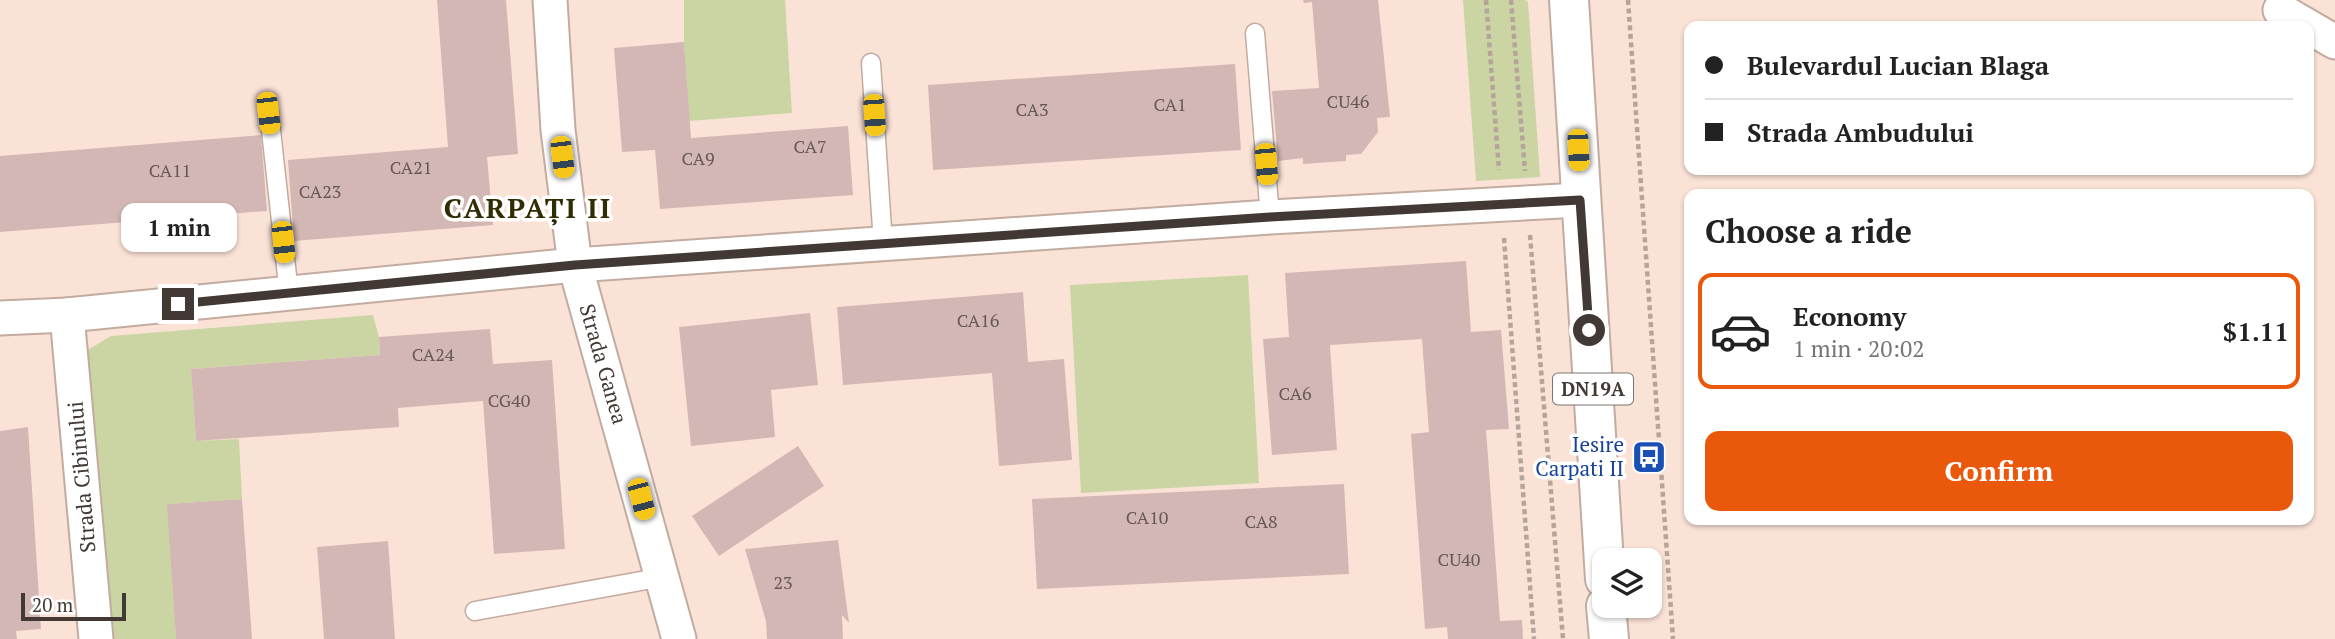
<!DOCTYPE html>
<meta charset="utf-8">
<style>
body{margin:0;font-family:"PT Serif",serif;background:#f2f2f2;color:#222;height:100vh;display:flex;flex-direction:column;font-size:26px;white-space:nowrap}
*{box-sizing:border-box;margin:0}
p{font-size:23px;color:#767676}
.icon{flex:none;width:38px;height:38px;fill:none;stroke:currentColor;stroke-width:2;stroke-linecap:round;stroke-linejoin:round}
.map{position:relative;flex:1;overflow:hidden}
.side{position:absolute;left:1684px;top:189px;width:630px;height:336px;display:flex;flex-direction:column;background:#fff;border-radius:14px;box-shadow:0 2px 5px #0004}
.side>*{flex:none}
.top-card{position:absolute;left:1684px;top:21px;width:630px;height:154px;border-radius:14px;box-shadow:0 2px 5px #0004;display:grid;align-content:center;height:154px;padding:0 21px;background:#fff}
.fabs{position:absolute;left:1592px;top:548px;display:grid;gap:14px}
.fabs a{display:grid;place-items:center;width:70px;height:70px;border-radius:14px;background:#fff;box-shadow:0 2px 5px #0004;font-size:35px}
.scale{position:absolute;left:21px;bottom:18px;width:105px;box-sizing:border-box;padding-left:7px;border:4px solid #423834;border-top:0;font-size:19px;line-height:24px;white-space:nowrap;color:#423834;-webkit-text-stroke:5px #fff;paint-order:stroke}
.end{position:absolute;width:32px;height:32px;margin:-16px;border:9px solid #423834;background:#fff;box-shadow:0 0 0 4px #fff}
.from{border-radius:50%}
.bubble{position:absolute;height:49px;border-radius:14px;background:#fff;box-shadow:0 2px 5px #0004;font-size:23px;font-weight:800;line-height:49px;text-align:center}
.car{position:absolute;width:21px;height:42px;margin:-21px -10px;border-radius:9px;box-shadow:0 0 5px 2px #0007;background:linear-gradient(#f5c518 24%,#345 0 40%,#f5c518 0 76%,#345 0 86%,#f5c518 0)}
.top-card b{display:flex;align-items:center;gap:24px;height:66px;font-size:26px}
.top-card b+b{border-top:2px solid #e0e0e0}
.top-card i{width:18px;height:18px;background:#222}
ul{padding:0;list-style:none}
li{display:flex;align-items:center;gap:21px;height:116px;margin:0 14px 10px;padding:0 7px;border:4px solid #e0e0e0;border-radius:14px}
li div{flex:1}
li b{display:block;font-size:26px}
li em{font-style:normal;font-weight:800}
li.on{border-color:#ea580c}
li>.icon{width:63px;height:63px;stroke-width:1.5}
h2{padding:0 21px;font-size:32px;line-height:84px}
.cta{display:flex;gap:14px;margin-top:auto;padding:14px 21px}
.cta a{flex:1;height:80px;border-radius:14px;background:#ea580c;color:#fff;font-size:28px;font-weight:800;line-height:80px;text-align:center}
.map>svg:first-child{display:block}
.green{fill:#cad5a3}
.building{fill:#d3b7b4}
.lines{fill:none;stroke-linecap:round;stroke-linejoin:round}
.service-casing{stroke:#c3aba0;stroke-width:21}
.minor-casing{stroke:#c3aba0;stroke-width:37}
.primary-casing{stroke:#c3aba0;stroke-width:42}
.path{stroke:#b6a39a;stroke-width:4.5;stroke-dasharray:5 3.5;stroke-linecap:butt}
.service{stroke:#fff;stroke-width:18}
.minor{stroke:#fff;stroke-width:33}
.primary{stroke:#fff;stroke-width:38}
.route{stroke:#423834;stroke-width:9}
.labels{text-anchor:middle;stroke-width:7;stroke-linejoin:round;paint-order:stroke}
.number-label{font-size:18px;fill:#665854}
.shield{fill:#fff;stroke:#7b7471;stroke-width:2}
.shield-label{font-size:19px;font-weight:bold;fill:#423834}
.street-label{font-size:21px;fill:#423834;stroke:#fff}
.transit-label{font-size:21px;fill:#164399;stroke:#fff;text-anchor:end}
.district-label{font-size:28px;font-weight:bold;letter-spacing:2px;fill:#312d02;stroke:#fff}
</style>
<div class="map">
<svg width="2335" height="639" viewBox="0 0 2335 639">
<rect width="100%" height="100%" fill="#fbe2d7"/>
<g class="green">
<polygon points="684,0 785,0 792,113 689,121 684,42"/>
<polygon points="1463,0 1525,0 1528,2 1540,177 1476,181"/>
<polygon points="1248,275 1259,483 1081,493 1070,285"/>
<polygon points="373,315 379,337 380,355 191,369 196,441 239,439 242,499 168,504 176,639 108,639 86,351 111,336"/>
</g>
<g class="building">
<polygon points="437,0 506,0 518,154 487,157 493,225 294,241 288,160 448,147"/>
<polygon points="1303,0 1378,0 1390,117 1377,118 1378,132 1361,154 1346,155 1346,161 1303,164 1303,158 1278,161 1272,91 1319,88 1312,2 1304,3"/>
<polygon points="684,42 691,138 848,126 853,195 660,209 655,150 622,152 614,48"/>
<polygon points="1235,64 1241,150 933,170 928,85"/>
<polygon points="261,135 267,211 0,232 0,156"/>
<polygon points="1466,261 1471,332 1501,330 1509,429 1486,430 1500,621 1522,620 1523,639 1448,639 1447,627 1425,629 1411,434 1429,432 1422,339 1330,345 1337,450 1272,455 1263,339 1289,337 1285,273"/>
<polygon points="1023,292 1028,362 1064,359 1072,460 999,466 992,373 843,385 837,307"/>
<polygon points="810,313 818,385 771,390 775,437 691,446 679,327"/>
<polygon points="490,329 493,364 552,360 565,549 494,554 483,401 398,408 399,427 196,441 191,369 380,355 379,337"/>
<polygon points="28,427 41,629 16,631 17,639 0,639 0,431"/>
<polygon points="798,446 824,486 719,556 692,516"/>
<polygon points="1344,484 1349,574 1037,589 1032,499"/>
<polygon points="242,499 252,639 176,639 167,504"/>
<polygon points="838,540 849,623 842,615 843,639 767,639 766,621 745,549"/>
<polygon points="388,541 395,639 324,639 317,547"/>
</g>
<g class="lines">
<g class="service-casing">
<g id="service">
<polyline points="1255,33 1270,217"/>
<polyline points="871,63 883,244"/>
<polyline points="269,112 289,294"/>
<polyline points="475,611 663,577"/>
</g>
</g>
<g class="minor-casing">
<g id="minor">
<polyline points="550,0 558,130 575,265 679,639"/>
<polyline points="2280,10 2335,42"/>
<polyline points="67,315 96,639"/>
<polyline points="0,318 67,315 575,265 1270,217 1580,200"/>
</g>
</g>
<g class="primary-casing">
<g id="primary">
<polyline points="1569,0 1605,579"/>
<polyline points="1606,606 1609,639"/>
</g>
</g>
<g class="path">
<polyline points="1486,0 1499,170"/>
<polyline points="1511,0 1525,171"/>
<polyline points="1628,0 1673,639"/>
<polyline points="1530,235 1563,639"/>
<polyline points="1504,238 1534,639"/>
</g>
<use href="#service" class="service"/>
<use href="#minor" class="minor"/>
<use href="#primary" class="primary"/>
</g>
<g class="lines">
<polyline class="route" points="178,304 575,265 1270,217 1580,200 1589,330"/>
</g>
<defs>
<g id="bus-square" transform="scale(1.75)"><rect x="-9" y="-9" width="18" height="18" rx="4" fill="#1a4fb4" stroke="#fff"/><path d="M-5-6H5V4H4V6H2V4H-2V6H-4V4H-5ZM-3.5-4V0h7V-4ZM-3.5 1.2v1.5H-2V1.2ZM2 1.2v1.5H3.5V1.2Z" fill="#fff"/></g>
</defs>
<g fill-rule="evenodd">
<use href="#bus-square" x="1649" y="457"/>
</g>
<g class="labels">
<g class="number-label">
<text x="1348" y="108">CU46</text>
<text x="1170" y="111">CA1</text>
<text x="1032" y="116">CA3</text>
<text x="810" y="153">CA7</text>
<text x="698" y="165">CA9</text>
<text x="411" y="174">CA21</text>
<text x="170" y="177">CA11</text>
<text x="320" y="198">CA23</text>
<text x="978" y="327">CA16</text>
<text x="433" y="361">CA24</text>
<text x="1295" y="400">CA6</text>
<text x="509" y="407">CG40</text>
<text x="1147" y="524">CA10</text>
<text x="1261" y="528">CA8</text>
<text x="1459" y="566">CU40</text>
<text x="783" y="589">23</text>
</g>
<rect class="shield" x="1553" y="373.5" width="80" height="31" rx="5"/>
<g class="shield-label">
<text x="1593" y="396">DN19A</text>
</g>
<g class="street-label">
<text transform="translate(603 364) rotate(74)" y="7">Strada Ganea</text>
<text transform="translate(82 477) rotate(-95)" y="7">Strada Cibinului</text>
</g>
<g class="transit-label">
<text x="1624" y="452">Iesire<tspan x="1624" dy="24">Carpati II</tspan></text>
</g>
<g class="district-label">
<text x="528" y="218">CARPAȚI II</text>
</g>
</g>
</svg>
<div class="fabs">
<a><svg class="icon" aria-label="layers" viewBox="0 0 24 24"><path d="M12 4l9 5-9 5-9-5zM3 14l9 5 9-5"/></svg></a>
</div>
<div class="scale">20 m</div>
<i class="end from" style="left:1589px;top:330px"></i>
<i class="end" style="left:178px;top:304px"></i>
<div class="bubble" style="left:121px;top:203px;width:116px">1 min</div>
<i class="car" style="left:268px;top:113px;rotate:173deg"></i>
<i class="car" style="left:874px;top:115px;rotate:176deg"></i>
<i class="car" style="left:1578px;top:150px;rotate:177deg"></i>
<i class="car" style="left:562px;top:157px;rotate:173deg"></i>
<i class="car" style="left:1266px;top:164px;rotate:175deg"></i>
<i class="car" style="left:283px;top:242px;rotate:174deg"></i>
<i class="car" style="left:641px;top:499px;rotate:165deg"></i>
<div class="top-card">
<b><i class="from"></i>Bulevardul Lucian Blaga</b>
<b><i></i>Strada Ambudului</b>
</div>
<section class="side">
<h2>Choose a ride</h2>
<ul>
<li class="on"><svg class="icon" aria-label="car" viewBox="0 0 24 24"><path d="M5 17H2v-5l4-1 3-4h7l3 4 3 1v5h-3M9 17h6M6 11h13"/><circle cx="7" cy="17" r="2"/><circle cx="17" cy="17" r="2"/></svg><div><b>Economy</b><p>1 min · 20:02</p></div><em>$1.11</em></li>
</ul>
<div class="cta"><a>Confirm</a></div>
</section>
</div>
